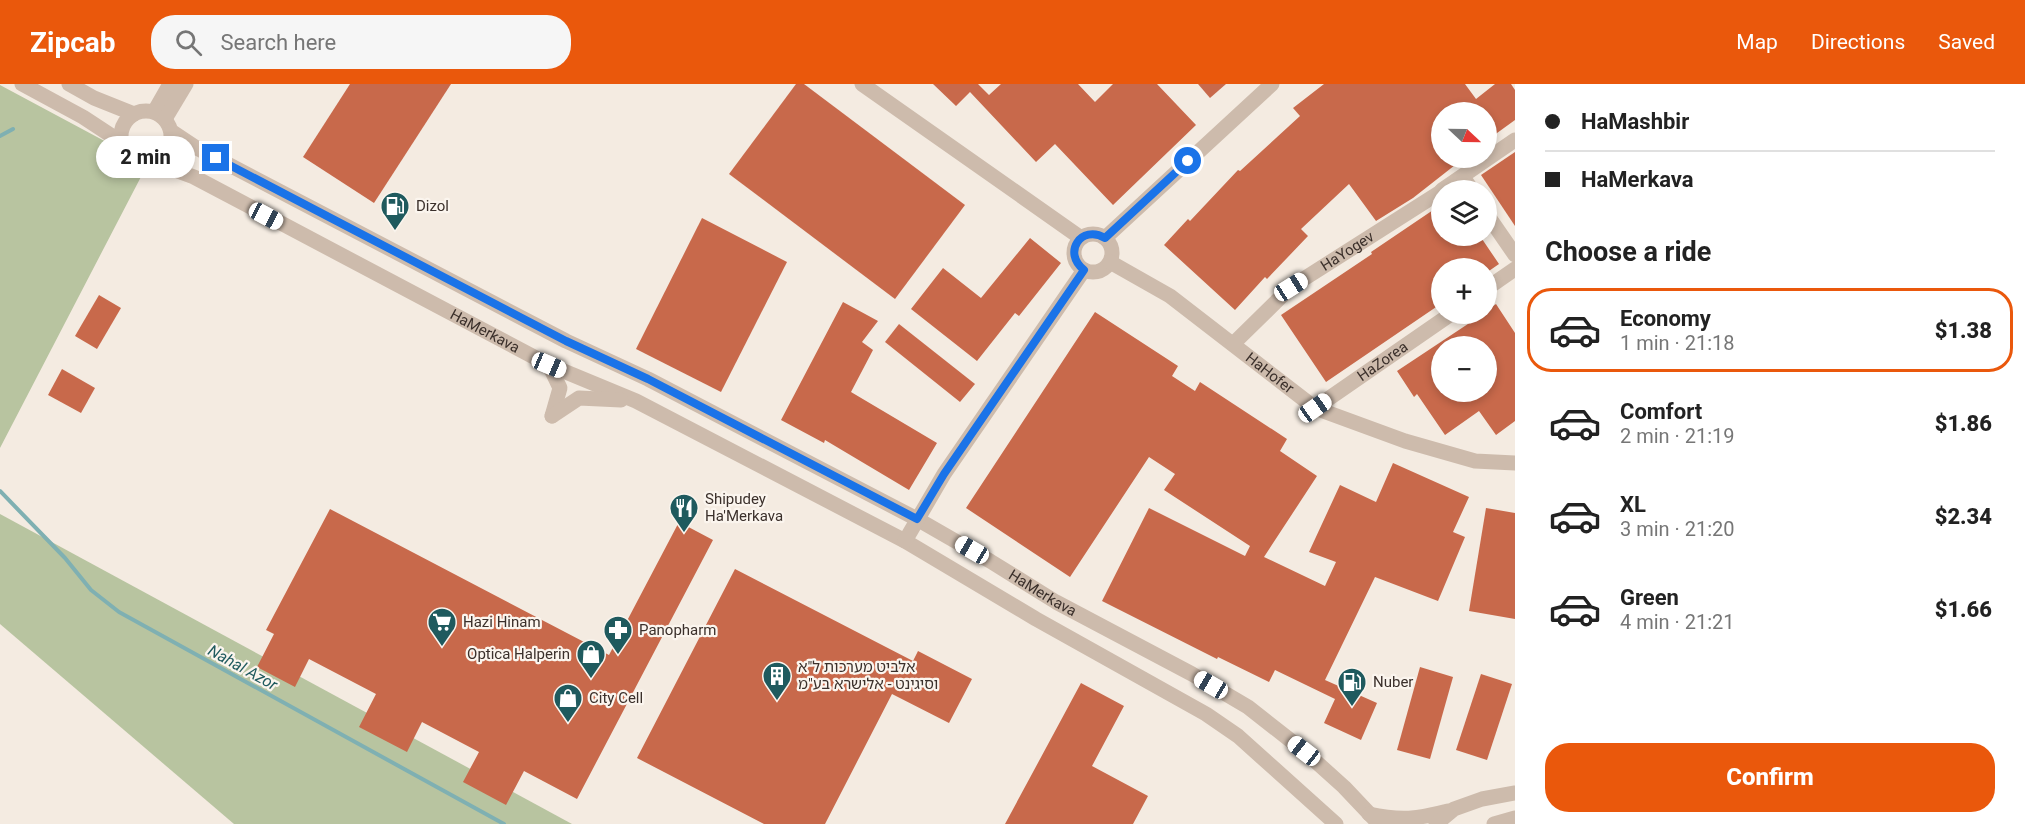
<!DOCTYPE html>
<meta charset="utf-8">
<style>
body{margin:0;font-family:Roboto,"Noto Sans Hebrew",sans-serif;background:#f6f6f6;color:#222;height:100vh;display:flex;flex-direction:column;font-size:22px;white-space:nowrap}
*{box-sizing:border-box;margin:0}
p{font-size:20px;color:#767676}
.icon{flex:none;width:33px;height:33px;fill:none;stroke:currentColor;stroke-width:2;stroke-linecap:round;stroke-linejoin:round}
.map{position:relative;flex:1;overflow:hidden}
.sheet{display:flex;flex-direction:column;background:#fff;width:510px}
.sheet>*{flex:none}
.top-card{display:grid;align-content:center;height:132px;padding:0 30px;background:#fff}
.needle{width:39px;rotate:112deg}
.buttons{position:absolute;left:1431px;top:18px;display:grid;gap:12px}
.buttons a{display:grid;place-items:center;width:66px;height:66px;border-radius:50%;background:#fff;box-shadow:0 3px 9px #0003;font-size:30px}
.end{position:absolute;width:27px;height:27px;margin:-14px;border:8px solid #1a73e8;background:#fff;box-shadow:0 0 0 3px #fff}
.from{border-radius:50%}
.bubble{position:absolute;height:42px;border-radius:21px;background:#fff;box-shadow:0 3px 9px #0003;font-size:20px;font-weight:800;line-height:42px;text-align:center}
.car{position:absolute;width:18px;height:36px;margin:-18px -9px;border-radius:8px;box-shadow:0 0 4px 2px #0007;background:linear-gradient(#fff 24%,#345 0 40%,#fff 0 76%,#345 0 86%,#fff 0)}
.top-card b{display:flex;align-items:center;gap:21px;height:57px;font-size:22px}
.top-card b+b{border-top:2px solid #e0e0e0}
.top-card i{width:15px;height:15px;background:#222}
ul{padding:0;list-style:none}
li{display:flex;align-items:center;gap:18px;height:84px;margin:0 12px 9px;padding:0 18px;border:3px solid transparent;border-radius:24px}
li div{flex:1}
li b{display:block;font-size:22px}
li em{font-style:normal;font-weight:800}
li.active{border-color:#ea580c}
li>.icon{width:54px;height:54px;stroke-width:1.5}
h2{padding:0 30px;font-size:27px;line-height:72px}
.primary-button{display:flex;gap:12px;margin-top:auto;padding:12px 30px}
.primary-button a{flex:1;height:69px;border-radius:24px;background:#ea580c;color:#fff;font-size:24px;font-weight:800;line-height:69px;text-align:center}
header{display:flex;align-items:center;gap:36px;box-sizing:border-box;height:84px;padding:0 30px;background:#ea580c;color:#fff}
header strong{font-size:28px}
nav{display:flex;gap:33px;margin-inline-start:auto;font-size:21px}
.search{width:420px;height:54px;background:#f6f6f6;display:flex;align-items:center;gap:15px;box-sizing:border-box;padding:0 21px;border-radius:24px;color:#767676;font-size:22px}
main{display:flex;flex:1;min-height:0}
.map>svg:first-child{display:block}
.green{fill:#b8c4a0}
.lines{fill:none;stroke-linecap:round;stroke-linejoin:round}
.stream{stroke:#7fb0b2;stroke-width:4}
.building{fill:#c8694b;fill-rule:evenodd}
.minor{stroke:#cdbbac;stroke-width:15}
.route{stroke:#1a73e8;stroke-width:8}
.labels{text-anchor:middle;stroke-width:4.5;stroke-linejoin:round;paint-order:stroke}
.poi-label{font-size:15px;fill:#3b302b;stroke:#fbf5ee;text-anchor:start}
.street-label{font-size:15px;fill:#3b302b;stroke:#fbf5ee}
.water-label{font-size:16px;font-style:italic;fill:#1f5a5e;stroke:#fbf5ee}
</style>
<header>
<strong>Zipcab</strong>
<div class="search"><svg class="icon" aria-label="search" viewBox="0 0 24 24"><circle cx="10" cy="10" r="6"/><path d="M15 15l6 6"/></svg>Search here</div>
<nav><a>Map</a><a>Directions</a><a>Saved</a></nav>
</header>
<main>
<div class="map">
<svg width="1515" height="740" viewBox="0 0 1515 740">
<rect width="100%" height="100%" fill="#f4ebe1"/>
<g class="green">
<polygon points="0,1 112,61 126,77 144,87 0,364"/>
<polygon points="0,430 572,740 234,740 0,540"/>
</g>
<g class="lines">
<g class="stream">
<polyline points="0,52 13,45"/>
<polyline points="0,407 65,474 91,506 119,528 504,740"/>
</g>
</g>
<g class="building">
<polygon points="350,0 451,0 374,119 303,73"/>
<polygon points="796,0 804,0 965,121 895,215 729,90"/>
<polygon points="933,0 978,0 989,11 1001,0 1078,0 1095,18 1113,0 1157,0 1196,41 1113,121 1055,60 1036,78 970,8 956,22"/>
<polygon points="1198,0 1226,0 1210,14"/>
<polygon points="1324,0 1465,0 1476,15 1495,0 1511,0 1515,6 1515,36 1486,57 1486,28 1442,28 1442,74 1464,74 1413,114 1376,137 1349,100 1301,145 1308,152 1267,195 1265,193 1235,226 1164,161 1188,135 1190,137 1238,86 1240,87 1300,32 1293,24"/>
<polygon points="1515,68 1515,142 1481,91"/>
<polygon points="1442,120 1442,152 1480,152 1499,180 1486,189 1486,184 1442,184 1442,219 1326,298 1281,231 1372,170 1371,168"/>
<polygon points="702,134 787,178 721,308 636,265"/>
<polygon points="1030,154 1061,179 1019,232 1015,229 977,277 911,225 943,184 981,214"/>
<polygon points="99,211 121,224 97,265 75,252"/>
<polygon points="843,218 878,237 862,258 873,266 851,308 937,359 909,406 825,356 824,359 781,336"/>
<path d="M1496,220L1515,249V337L1496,351L1479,327L1445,351L1417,310L1414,313L1397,287L1483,230H1486V227ZM1442,262H1486V308H1442Z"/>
<polygon points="1095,228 1178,282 1172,292 1195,307 1200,298 1287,355 1280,367 1317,392 1264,473 1325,502 1336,478 1309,468 1340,401 1376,418 1393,379 1469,413 1453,448 1465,453 1438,517 1375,493 1325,596 1377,619 1361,656 1324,639 1335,615 1275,586 1269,598 1218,573 1217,575 1102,517 1149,424 1245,472 1250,462 1164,406 1175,390 1149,373 1070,493 966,424"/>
<polygon points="899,240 975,300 960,318 885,258"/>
<polygon points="62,285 95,304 81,329 48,311"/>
<polygon points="1486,424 1515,429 1515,535 1469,527"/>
<polygon points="330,425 609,571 679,438 713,456 577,715 524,687 506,721 463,698 479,668 422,638 407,668 359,643 376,610 309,575 295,603 257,583 274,550 266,546"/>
<polygon points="735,485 913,577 918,567 972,595 949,639 892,610 825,740 764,740 637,674"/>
<polygon points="1420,583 1453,593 1430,675 1397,666"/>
<polygon points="1481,590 1512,600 1487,676 1456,666"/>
<polygon points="1081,599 1124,622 1092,682 1148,712 1133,740 1005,740"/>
</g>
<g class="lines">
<g class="minor">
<polyline points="22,0 83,33 121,58"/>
<polyline points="69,0 94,14 134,30"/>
<polyline points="862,0 1081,154"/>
<circle cx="146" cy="52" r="25"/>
<polyline points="154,28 170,0"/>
<polyline points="165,35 186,0"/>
<path id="s1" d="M171,47L195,63L566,257L648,295L917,435L990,477L1056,518L1192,590L1248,623L1304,667L1344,703L1379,740"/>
<path id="s2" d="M151,77L194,93L549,281L636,317L905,457L1036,535L1206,630L1238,652L1336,740"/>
<polyline points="1463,93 1472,106"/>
<polyline points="1442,106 1515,56"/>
<polyline points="1486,129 1515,171"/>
<circle cx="1093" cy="169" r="19"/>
<polyline points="1105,154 1272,0"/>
<path id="s3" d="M1110,178L1170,212L1315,324L1405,357L1475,377L1515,379"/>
<polyline points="1486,205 1515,185"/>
<path id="s4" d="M1233,260L1291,203L1442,107"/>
<polyline points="549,281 560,304 552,332"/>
<path id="s5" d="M1315,324L1451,230"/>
<polyline points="552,332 579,314 621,316"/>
<polyline points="905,457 944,390 1084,186"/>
<path d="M1369,730C1401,737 1417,735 1448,727"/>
<polyline points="1436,740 1454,725 1482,715 1515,709"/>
<polyline points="1494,740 1515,734"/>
</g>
</g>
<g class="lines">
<path class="route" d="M216,74L566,257L648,295L917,435L944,390L1084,186C1062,169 1081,140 1105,154L1188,77"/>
</g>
<defs>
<g id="fuel-pin" transform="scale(1.5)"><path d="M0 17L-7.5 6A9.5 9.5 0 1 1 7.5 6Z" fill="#1f5a5e" stroke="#fbf5ee"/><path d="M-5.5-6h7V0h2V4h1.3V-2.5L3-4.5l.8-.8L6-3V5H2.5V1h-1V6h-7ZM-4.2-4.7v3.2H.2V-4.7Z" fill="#fff"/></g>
<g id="restaurant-pin" transform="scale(1.5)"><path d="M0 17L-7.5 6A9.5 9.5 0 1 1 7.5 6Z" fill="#1f5a5e" stroke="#fbf5ee"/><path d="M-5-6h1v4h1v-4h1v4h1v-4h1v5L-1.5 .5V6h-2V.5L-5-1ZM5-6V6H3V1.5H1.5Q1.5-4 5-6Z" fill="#fff"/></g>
<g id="supermarket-pin" transform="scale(1.5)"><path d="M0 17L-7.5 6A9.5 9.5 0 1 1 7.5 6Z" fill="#1f5a5e" stroke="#fbf5ee"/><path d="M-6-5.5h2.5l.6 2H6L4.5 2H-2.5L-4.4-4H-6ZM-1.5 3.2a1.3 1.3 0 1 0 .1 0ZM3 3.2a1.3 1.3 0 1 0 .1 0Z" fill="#fff"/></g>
<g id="pharmacy-pin" transform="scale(1.5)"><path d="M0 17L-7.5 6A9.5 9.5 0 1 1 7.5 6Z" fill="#1f5a5e" stroke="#fbf5ee"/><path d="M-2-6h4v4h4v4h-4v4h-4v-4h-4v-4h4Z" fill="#fff"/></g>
<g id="shop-pin" transform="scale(1.5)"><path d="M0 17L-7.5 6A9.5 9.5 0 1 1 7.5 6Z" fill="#1f5a5e" stroke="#fbf5ee"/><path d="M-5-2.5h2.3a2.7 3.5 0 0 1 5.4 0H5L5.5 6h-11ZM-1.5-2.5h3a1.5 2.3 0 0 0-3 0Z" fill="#fff"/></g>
<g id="building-pin" transform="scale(1.5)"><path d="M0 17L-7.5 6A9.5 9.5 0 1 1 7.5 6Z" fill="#1f5a5e" stroke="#fbf5ee"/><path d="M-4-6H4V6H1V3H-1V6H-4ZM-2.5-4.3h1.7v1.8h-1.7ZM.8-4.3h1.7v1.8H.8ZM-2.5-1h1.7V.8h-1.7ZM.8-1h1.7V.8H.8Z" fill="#fff"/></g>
</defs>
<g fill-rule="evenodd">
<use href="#fuel-pin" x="395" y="122"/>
<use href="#restaurant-pin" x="684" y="424"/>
<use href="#supermarket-pin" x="442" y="538"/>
<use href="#pharmacy-pin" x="618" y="546"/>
<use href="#shop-pin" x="591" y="570"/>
<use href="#building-pin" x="777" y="592"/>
<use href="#fuel-pin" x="1352" y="598"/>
<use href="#shop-pin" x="568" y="614"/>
</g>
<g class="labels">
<g class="poi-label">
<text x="416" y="127">Dizol</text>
<text x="705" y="420">Shipudey<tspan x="705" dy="17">Ha'Merkava</tspan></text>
<text x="463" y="543">Hazi Hinam</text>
<text x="639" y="551">Panopharm</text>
<text x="570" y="575" text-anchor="end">Optica Halperin</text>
<text x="798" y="588">אלביט מערכות ל"א<tspan x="798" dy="17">וסיגינט - אלישרא בע"מ</tspan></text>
<text x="1373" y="603">Nuber</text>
<text x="589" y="619">City Cell</text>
</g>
<g class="street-label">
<text dy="5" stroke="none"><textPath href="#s4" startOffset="148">HaYogev</textPath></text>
<text dy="5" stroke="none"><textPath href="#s2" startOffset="375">HaMerkava</textPath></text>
<text dy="5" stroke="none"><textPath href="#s5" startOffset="82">HaZorea</textPath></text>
<text dy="5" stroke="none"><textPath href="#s3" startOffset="195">HaHofer</textPath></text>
<text dy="5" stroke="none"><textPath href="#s1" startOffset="987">HaMerkava</textPath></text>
</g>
<g class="water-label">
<text transform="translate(243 583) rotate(29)" y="6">Nahal Azor</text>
</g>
</g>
</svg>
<div class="buttons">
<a><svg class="needle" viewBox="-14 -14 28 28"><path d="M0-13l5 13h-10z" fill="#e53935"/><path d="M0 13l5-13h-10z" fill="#767676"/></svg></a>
<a><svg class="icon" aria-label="layers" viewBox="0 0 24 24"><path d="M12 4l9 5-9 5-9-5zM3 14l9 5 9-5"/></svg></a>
<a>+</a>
<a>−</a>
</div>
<i class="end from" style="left:1188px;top:77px"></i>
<i class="end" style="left:216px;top:74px"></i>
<div class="bubble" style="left:96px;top:52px;width:99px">2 min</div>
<i class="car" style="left:266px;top:132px;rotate:118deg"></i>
<i class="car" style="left:1291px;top:203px;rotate:58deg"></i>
<i class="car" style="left:549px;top:281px;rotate:113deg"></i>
<i class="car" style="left:1315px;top:324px;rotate:55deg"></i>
<i class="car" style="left:972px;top:466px;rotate:300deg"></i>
<i class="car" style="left:1211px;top:601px;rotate:300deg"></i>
<i class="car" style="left:1304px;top:667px;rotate:308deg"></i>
</div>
<section class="sheet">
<div class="top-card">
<b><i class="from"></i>HaMashbir</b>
<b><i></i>HaMerkava</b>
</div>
<h2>Choose a ride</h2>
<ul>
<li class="active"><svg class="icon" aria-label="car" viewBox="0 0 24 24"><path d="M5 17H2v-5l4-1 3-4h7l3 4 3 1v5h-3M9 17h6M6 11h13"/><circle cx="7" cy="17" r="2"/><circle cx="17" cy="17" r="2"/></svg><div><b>Economy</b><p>1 min · 21:18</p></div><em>$1.38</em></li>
<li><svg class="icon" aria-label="car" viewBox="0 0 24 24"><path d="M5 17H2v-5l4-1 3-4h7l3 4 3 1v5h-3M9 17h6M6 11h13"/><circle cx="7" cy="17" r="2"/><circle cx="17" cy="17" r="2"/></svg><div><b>Comfort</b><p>2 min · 21:19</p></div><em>$1.86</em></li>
<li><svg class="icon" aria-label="car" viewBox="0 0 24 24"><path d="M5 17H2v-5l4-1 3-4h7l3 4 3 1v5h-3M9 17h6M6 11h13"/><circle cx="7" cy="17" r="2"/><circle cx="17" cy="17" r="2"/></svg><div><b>XL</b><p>3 min · 21:20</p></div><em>$2.34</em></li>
<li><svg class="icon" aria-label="car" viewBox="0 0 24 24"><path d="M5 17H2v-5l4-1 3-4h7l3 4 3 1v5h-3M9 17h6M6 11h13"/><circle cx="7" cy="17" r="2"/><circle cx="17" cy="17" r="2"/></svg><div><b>Green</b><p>4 min · 21:21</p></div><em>$1.66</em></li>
</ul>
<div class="primary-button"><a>Confirm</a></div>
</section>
</main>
